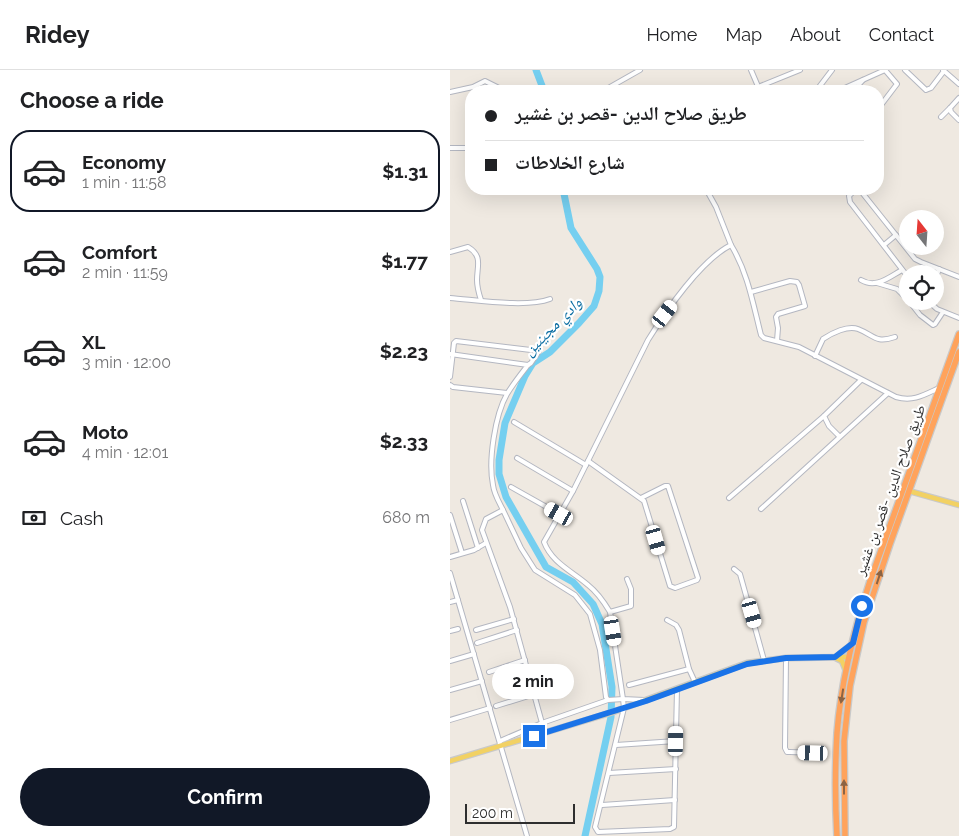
<!DOCTYPE html>
<meta charset="utf-8">
<style>
body{margin:0;font-family:Raleway,"Noto Naskh Arabic",sans-serif;background:#f2f2f2;color:#202124;height:100vh;display:flex;flex-direction:column;font-size:19px;white-space:nowrap}
*{box-sizing:border-box;margin:0}
p{font-size:16px;color:#757577}
.icon{flex:none;width:28px;height:28px;fill:none;stroke:currentColor;stroke-width:2;stroke-linecap:round;stroke-linejoin:round}
.map{position:relative;flex:1;overflow:hidden}
.side{display:flex;flex-direction:column;background:#fff;width:450px}
.side>*{flex:none}
.guide{position:absolute;left:15px;top:15px;width:419px;height:110px;border-radius:20px;box-shadow:0 5px 20px #0002;display:grid;align-content:center;height:110px;padding:0 20px;background:#fff}
.needle{width:32px;rotate:343deg}
.tools{position:absolute;left:449px;top:140px;display:grid;gap:10px}
.tools a{display:grid;place-items:center;width:45px;height:45px;border-radius:50%;background:#fff;box-shadow:0 5px 20px #0002;font-size:25px}
.scale{position:absolute;left:15px;bottom:12px;width:110px;box-sizing:border-box;padding-left:5px;border:2px solid #2e2e2e;border-top:0;font-size:14px;line-height:18px;white-space:nowrap;color:#2e2e2e;-webkit-text-stroke:4px #fff;paint-order:stroke}
.end{position:absolute;width:22px;height:22px;margin:-11px;border:6px solid #1a73e8;background:#fff;box-shadow:0 0 0 2px #fff}
.from{border-radius:50%}
.bubble{position:absolute;height:35px;border-radius:18px;background:#fff;box-shadow:0 5px 20px #0002;font-size:16px;font-weight:700;line-height:35px;text-align:center}
.car{position:absolute;width:15px;height:30px;margin:-15px -8px;border-radius:6px;box-shadow:0 0 4px 1px #0007;background:linear-gradient(#fff 24%,#345 0 40%,#fff 0 76%,#345 0 86%,#fff 0)}
.guide b{display:flex;align-items:center;gap:18px;height:48px;font-size:19px}
.guide b+b{border-top:1px solid #e0e0e0}
.guide i{width:12px;height:12px;background:#202124}
ul{padding:0;list-style:none}
li{display:flex;align-items:center;gap:15px;height:82px;margin:0 10px 8px;padding:0 10px;border:2px solid transparent;border-radius:20px}
li div{flex:1}
li b{display:block;font-size:19px}
li em{font-style:normal;font-weight:700}
li.selected{border-color:#111827}
li>.icon{width:45px;height:45px;stroke-width:1.5}
h2{padding:0 20px;font-size:22px;line-height:60px}
.pay{display:flex;align-items:center;gap:12px;height:55px;padding:0 20px;font-size:19px}
.pay p{margin-inline-start:auto}
.cta{display:flex;gap:10px;margin-top:auto;padding:10px 20px}
.cta a{flex:1;height:58px;border-radius:30px;background:#111827;color:#fff;font-size:20px;font-weight:700;line-height:58px;text-align:center}
header{display:flex;align-items:center;gap:30px;box-sizing:border-box;height:70px;padding:0 25px;background:#fff;border-bottom:1px solid #e0e0e0}
header strong{font-size:24px}
nav{display:flex;gap:28px;margin-inline-start:auto;font-size:18px}
main{display:flex;flex:1;min-height:0}
.map>svg:first-child{display:block}
.lines{fill:none;stroke-linecap:round;stroke-linejoin:round}
.river{stroke:#75cff0;stroke-width:7}
.minor-casing{stroke:#b4b7c1;stroke-width:6}
.major-casing{stroke:#c9c9c9;stroke-width:7}
.highway-casing{stroke:#c9c9c9;stroke-width:8}
.minor{stroke:#fff;stroke-width:4}
.major{stroke:#f2d163;stroke-width:4.5}
.highway{stroke:#ffa35c;stroke-width:5.5}
.oneway{fill:#8c6343}
.route{stroke:#1a73e8;stroke-width:6}
.labels{text-anchor:middle;stroke-width:4.5;stroke-linejoin:round;paint-order:stroke}
.street-label{font-size:15px;fill:#2e2e2e;stroke:#fff}
.water-label{font-size:16px;font-style:italic;fill:#0d6fa3;stroke:#fff}
</style>
<header>
<strong>Ridey</strong>
<nav><a>Home</a><a>Map</a><a>About</a><a>Contact</a></nav>
</header>
<main>
<section class="side">
<h2>Choose a ride</h2>
<ul>
<li class="selected"><svg class="icon" aria-label="car" viewBox="0 0 24 24"><path d="M5 17H2v-5l4-1 3-4h7l3 4 3 1v5h-3M9 17h6M6 11h13"/><circle cx="7" cy="17" r="2"/><circle cx="17" cy="17" r="2"/></svg><div><b>Economy</b><p>1 min · 11:58</p></div><em>$1.31</em></li>
<li><svg class="icon" aria-label="car" viewBox="0 0 24 24"><path d="M5 17H2v-5l4-1 3-4h7l3 4 3 1v5h-3M9 17h6M6 11h13"/><circle cx="7" cy="17" r="2"/><circle cx="17" cy="17" r="2"/></svg><div><b>Comfort</b><p>2 min · 11:59</p></div><em>$1.77</em></li>
<li><svg class="icon" aria-label="car" viewBox="0 0 24 24"><path d="M5 17H2v-5l4-1 3-4h7l3 4 3 1v5h-3M9 17h6M6 11h13"/><circle cx="7" cy="17" r="2"/><circle cx="17" cy="17" r="2"/></svg><div><b>XL</b><p>3 min · 12:00</p></div><em>$2.23</em></li>
<li><svg class="icon" aria-label="car" viewBox="0 0 24 24"><path d="M5 17H2v-5l4-1 3-4h7l3 4 3 1v5h-3M9 17h6M6 11h13"/><circle cx="7" cy="17" r="2"/><circle cx="17" cy="17" r="2"/></svg><div><b>Moto</b><p>4 min · 12:01</p></div><em>$2.33</em></li>
</ul>
<div class="pay"><svg class="icon" aria-label="cash" viewBox="0 0 24 24"><path d="M3 7h18v10H3z"/><circle cx="12" cy="12" r="2"/></svg>Cash<p>680 m</p></div>
<div class="cta"><a>Confirm</a></div>
</section>
<div class="map">
<svg width="509" height="766" viewBox="0 0 509 766">
<rect width="100%" height="100%" fill="#efe9e1"/>
<g class="lines">
<g class="river">
<polyline points="86,0 94,21"/>
<polyline points="113,119 121,158 147,199 150,207 149,221 144,236 129,253 100,282 83,293 75,306 55,353 49,390 49,404 56,427 96,497 123,512 143,534 152,554 162,617 161,647 135,766"/>
</g>
<g class="minor-casing">
<g id="minor">
<polyline points="301,0 310,21"/>
<polyline points="455,0 476,20 481,18 494,1"/>
<polyline points="493,0 509,14"/>
<polyline points="308,17 350,0"/>
<polyline points="153,21 190,0"/>
<polyline points="366,21 382,0"/>
<polyline points="388,21 435,0"/>
<polyline points="403,21 413,10"/>
<polyline points="0,22 23,17 35,11 51,19 64,19"/>
<polyline points="509,28 500,38 501,42 509,50"/>
<polyline points="428,39 447,14 435,0"/>
<polyline points="491,47 500,38"/>
<polyline points="0,78 21,78"/>
<polyline points="261,120 264,119"/>
<path d="M281,175C298,203 303,234 311,265L314,268L349,277L446,327C463,332 474,325 489,318"/>
<polyline points="434,175 446,165"/>
<path d="M0,182L18,177C33,186 27,196 27,210C27,217 29,224 31,230"/>
<polyline points="458,207 400,132 399,126 405,120 410,120 465,189 471,192 509,207"/>
<path d="M411,210C426,219 439,207 452,200"/>
<polyline points="485,210 489,199"/>
<polyline points="427,213 447,219 458,230"/>
<polyline points="301,222 340,211 347,212 349,215 355,236 328,244 326,247 328,258 327,271"/>
<path d="M0,228C27,230 76,238 100,229"/>
<polyline points="459,231 470,245 483,255 485,254 493,242"/>
<polyline points="478,231 487,239 509,248"/>
<path d="M0,284L78,295C71,304 63,314 57,324C45,345 38,391 43,415C44,424 49,432 53,440L36,449L32,460L60,537L92,653L50,671"/>
<path d="M365,286L373,269C382,263 398,255 408,259C424,265 425,274 445,267"/>
<polyline points="0,307 4,273 6,271 89,281 81,293 78,295"/>
<polyline points="0,315 3,317 57,323"/>
<polyline points="64,352 136,395"/>
<polyline points="389,366 379,356 374,346 411,310"/>
<polyline points="67,388 123,421"/>
<polyline points="138,391 194,431 220,516 225,518 247,510 248,508 218,416 215,416 191,428"/>
<polyline points="61,417 109,444"/>
<polyline points="279,428 374,346"/>
<polyline points="13,431 28,478"/>
<polyline points="311,439 438,323"/>
<polyline points="53,440 71,478 85,500 125,525 140,544 150,580 156,627 158,630 173,629 174,638 145,757 148,762 220,759 224,757 227,619"/>
<polyline points="0,445 12,483"/>
<polyline points="0,487 24,480 36,473"/>
<polyline points="284,499 290,504 314,590"/>
<polyline points="0,503 77,766"/>
<polyline points="0,532 8,530"/>
<polyline points="160,542 181,536 181,519 177,509"/>
<polyline points="217,550 226,555 229,560 239,599 245,612"/>
<polyline points="26,560 64,549"/>
<polyline points="0,561 8,559"/>
<polyline points="27,573 67,560"/>
<polyline points="336,588 335,678 337,682 340,682 363,683"/>
<polyline points="0,591 24,584"/>
<polyline points="39,602 75,590"/>
<polyline points="179,615 239,599"/>
<polyline points="0,620 32,611"/>
<path d="M194,630L173,629L160,542C154,532 147,522 138,515C122,501 102,493 94,472L123,421L198,270C216,241 251,190 281,175L266,137L256,119"/>
<polyline points="46,636 85,624"/>
<polyline points="0,650 40,638"/>
<polyline points="92,653 158,630"/>
<polyline points="166,675 226,671"/>
<polyline points="159,703 226,699"/>
<polyline points="152,735 225,730"/>
</g>
</g>
<g class="major-casing">
<g id="major">
<polyline points="459,421 509,435"/>
<polyline points="387,586 402,574"/>
<polyline points="386,588 392,591 396,601"/>
<polyline points="0,691 163,642 297,593 336,588 400,587"/>
</g>
</g>
<g class="highway-casing">
<g id="highway">
<path d="M387,766C385,732 385,697 387,663C391,612 404,560 420,511L509,264"/>
<polyline points="395,766 394,671 400,616 414,552 440,474 509,282"/>
</g>
</g>
<use href="#minor" class="minor"/>
<use href="#major" class="major"/>
<use href="#highway" class="highway"/>
</g>
<defs><path id="oneway-solid" d="M-6-.8H1V-3.2L6.5 0L1 3.2V.8H-6Z" transform="scale(1.25)"/></defs>
<g class="oneway">
<use href="#oneway-solid" transform="translate(429 507) rotate(-72)"/>
<use href="#oneway-solid" transform="translate(392 626) rotate(99)"/>
<use href="#oneway-solid" transform="translate(394 717) rotate(-90)"/>
</g>
<g class="lines">
<polyline class="route" points="84,666 196,631 297,594 336,588 385,587 403,573 412,536"/>
</g>
<g class="labels">
<g class="street-label">
<text transform="translate(440 420) rotate(-70)" y="5">طريق صلاح الدين -قصر بن غشير</text>
</g>
<g class="water-label">
<text transform="translate(102 256) rotate(-45)" y="6">وادي مجينين</text>
</g>
</g>
</svg>
<div class="tools">
<a><svg class="needle" viewBox="-14 -14 28 28"><path d="M0-13l5 13h-10z" fill="#e53935"/><path d="M0 13l5-13h-10z" fill="#757577"/></svg></a>
<a><svg class="icon" aria-label="locate" viewBox="0 0 24 24"><circle cx="12" cy="12" r="6"/><path d="M12 2v4M12 18v4M2 12h4M18 12h4"/></svg></a>
</div>
<div class="scale">200 m</div>
<i class="end from" style="left:412px;top:536px"></i>
<i class="end" style="left:84px;top:666px"></i>
<div class="bubble" style="left:42px;top:594px;width:82px">2 min</div>
<i class="car" style="left:215px;top:244px;rotate:38deg"></i>
<i class="car" style="left:109px;top:444px;rotate:299deg"></i>
<i class="car" style="left:206px;top:470px;rotate:164deg"></i>
<i class="car" style="left:302px;top:543px;rotate:164deg"></i>
<i class="car" style="left:163px;top:561px;rotate:171deg"></i>
<i class="car" style="left:226px;top:671px;rotate:1deg"></i>
<i class="car" style="left:363px;top:683px;rotate:272deg"></i>
<div class="guide">
<b><i class="from"></i>طريق صلاح الدين -قصر بن غشير</b>
<b><i></i>شارع الخلاطات</b>
</div>
</div>
</main>
